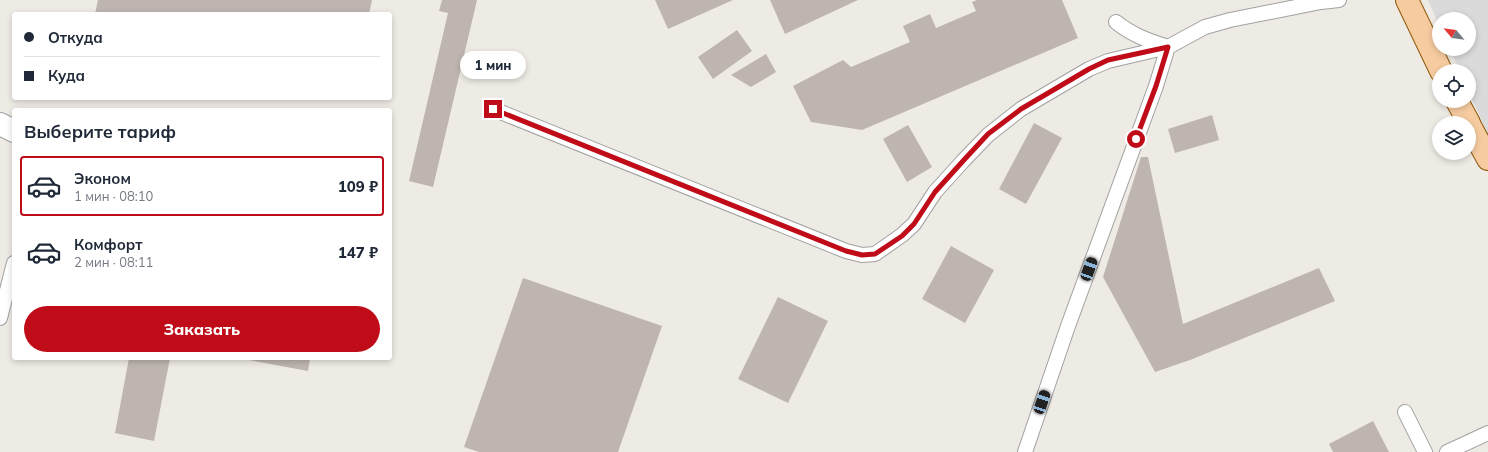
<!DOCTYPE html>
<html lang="ru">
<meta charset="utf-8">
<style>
body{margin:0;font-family:Mulish,sans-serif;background:#f6f6f7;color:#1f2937;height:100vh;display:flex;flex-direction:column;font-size:15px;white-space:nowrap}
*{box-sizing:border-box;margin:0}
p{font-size:13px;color:#747a83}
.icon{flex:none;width:22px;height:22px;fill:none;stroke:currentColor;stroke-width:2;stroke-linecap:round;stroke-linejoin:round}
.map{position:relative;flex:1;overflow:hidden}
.drawer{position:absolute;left:12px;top:108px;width:380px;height:252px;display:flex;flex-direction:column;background:#fff;border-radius:4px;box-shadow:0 2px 6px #0003}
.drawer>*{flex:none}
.guide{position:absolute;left:12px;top:12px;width:380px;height:88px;border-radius:4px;box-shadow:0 2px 6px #0003;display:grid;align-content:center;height:88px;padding:0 12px;background:#fff}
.needle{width:26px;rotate:299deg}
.controls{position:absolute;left:1432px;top:12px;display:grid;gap:8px}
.controls a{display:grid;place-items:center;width:44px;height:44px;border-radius:50%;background:#fff;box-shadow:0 2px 6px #0003;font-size:20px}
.end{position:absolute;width:18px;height:18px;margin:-9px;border:5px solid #bf0c18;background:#fff;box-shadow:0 0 0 2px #fff}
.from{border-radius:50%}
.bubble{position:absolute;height:28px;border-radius:14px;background:#fff;box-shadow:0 2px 6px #0003;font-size:13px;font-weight:800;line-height:28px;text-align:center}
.car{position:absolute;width:12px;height:24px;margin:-12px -6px;border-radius:5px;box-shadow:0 0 3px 1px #0007;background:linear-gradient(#222 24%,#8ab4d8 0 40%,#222 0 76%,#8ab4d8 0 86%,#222 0)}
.guide b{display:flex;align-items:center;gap:14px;height:38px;font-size:15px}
.guide b+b{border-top:1px solid #e0e1e3}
.guide i{width:10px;height:10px;background:#1f2937}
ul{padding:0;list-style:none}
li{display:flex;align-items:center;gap:12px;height:60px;margin:0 8px 6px;padding:0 4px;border:2px solid transparent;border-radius:4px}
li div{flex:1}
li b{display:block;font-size:15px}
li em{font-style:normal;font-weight:800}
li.current{border-color:#bf0c18}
li>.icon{width:36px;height:36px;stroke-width:1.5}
h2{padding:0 12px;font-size:18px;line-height:48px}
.action{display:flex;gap:8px;margin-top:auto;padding:8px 12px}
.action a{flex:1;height:46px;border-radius:24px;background:#bf0c18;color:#fff;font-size:16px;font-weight:800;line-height:46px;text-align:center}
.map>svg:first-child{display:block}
.residential{fill:#dbdada}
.building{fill:#beb5b0}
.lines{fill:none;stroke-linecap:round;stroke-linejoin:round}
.service-casing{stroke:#a1a1a1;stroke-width:16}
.minor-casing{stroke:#a1a1a1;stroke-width:24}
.primary-casing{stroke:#8e5809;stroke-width:24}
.service{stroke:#fff;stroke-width:14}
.minor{stroke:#fff;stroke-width:22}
.primary{stroke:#f6cba0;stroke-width:22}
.route{stroke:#bf0c18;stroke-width:5}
</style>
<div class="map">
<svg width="1488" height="452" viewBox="0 0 1488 452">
<rect width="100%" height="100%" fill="#eeeae4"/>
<polygon class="residential" points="1428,0 1488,0 1488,135 1469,92 1469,71 1460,71 1450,49 1469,49 1469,19 1439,19 1439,25"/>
<g class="building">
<polygon points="98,0 372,0 369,14 95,14"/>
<polygon points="442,0 477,0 433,187 409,181 448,13 439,11"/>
<polygon points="655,0 733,0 668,29"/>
<polygon points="770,0 858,0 785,34"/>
<polygon points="977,0 1062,0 1078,38 862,130 811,122 793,86 843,60 851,67 910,42 903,26 930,14 936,28 976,11 972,2"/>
<polygon points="737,30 752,51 713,79 698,57"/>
<polygon points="766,54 776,72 751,87 731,75"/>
<polygon points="1212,115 1219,140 1175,153 1168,129"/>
<polygon points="1034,123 1062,138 1026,204 999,189"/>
<polygon points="908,125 932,167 907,182 883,139"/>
<polygon points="1141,157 1148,157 1183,324 1319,268 1335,301 1190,360 1155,372 1103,277"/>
<polygon points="951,246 994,270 965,323 922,299"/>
<polygon points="523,278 662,326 618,452 479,452 464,447"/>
<polygon points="778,297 828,321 788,403 738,379"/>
<polygon points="129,358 170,358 154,441 115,433"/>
<polygon points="249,358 310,358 308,371 249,360"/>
<polygon points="1373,421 1389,452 1333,452 1329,444"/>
</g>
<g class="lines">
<g class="service-casing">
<g id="service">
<path d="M1116,22C1132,35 1149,41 1168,47"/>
<polyline points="493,109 846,251 862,255 875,254 902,235 914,224 935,192 963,161 988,135 1021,109 1089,69 1108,61 1168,47"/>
<polyline points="0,318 14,263"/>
<polyline points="1405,412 1425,452"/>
<polyline points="1025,452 1068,326 1156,86 1168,47 1205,27 1230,20 1321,2 1339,0"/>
<polyline points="1447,452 1488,433"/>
</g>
</g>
<g class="minor-casing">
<polyline id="minor" points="0,124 14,131"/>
</g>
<g class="primary-casing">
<g id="primary">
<polyline points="1407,0 1441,71"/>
<polyline points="1457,101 1469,123"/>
<polyline points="1469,124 1488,159"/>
</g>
</g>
<use href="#service" class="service"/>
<use href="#minor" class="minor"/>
<use href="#primary" class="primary"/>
</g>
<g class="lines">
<polyline class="route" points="493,109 846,251 862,255 875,254 902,236 914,224 935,192 963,161 988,134 1021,109 1089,69 1108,60 1168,47 1156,86 1136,139"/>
</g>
</svg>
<div class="controls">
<a><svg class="needle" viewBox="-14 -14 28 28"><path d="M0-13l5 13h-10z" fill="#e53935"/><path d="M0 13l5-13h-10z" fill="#747a83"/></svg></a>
<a><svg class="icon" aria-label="locate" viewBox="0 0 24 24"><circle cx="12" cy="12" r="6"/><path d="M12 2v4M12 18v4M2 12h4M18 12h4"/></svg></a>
<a><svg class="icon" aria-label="layers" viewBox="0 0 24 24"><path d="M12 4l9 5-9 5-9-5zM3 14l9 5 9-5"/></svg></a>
</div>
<i class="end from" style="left:1136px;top:139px"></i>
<i class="end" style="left:493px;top:109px"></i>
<div class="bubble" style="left:460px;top:51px;width:66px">1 мин</div>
<i class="car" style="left:1089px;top:269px;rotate:20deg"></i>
<i class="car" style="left:1042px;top:402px;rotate:19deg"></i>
<div class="guide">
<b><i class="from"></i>Откуда</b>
<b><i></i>Куда</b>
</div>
<section class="drawer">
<h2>Выберите тариф</h2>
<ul>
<li class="current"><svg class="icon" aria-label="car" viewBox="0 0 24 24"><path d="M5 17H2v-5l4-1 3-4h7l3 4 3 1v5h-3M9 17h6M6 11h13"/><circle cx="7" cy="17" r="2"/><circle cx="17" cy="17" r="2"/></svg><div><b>Эконом</b><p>1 мин · 08:10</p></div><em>109 ₽</em></li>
<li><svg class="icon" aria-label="car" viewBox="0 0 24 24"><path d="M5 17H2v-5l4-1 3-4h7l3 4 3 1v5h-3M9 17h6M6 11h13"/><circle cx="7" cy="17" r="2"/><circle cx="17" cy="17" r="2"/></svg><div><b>Комфорт</b><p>2 мин · 08:11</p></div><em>147 ₽</em></li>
</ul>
<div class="action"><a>Заказать</a></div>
</section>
</div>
